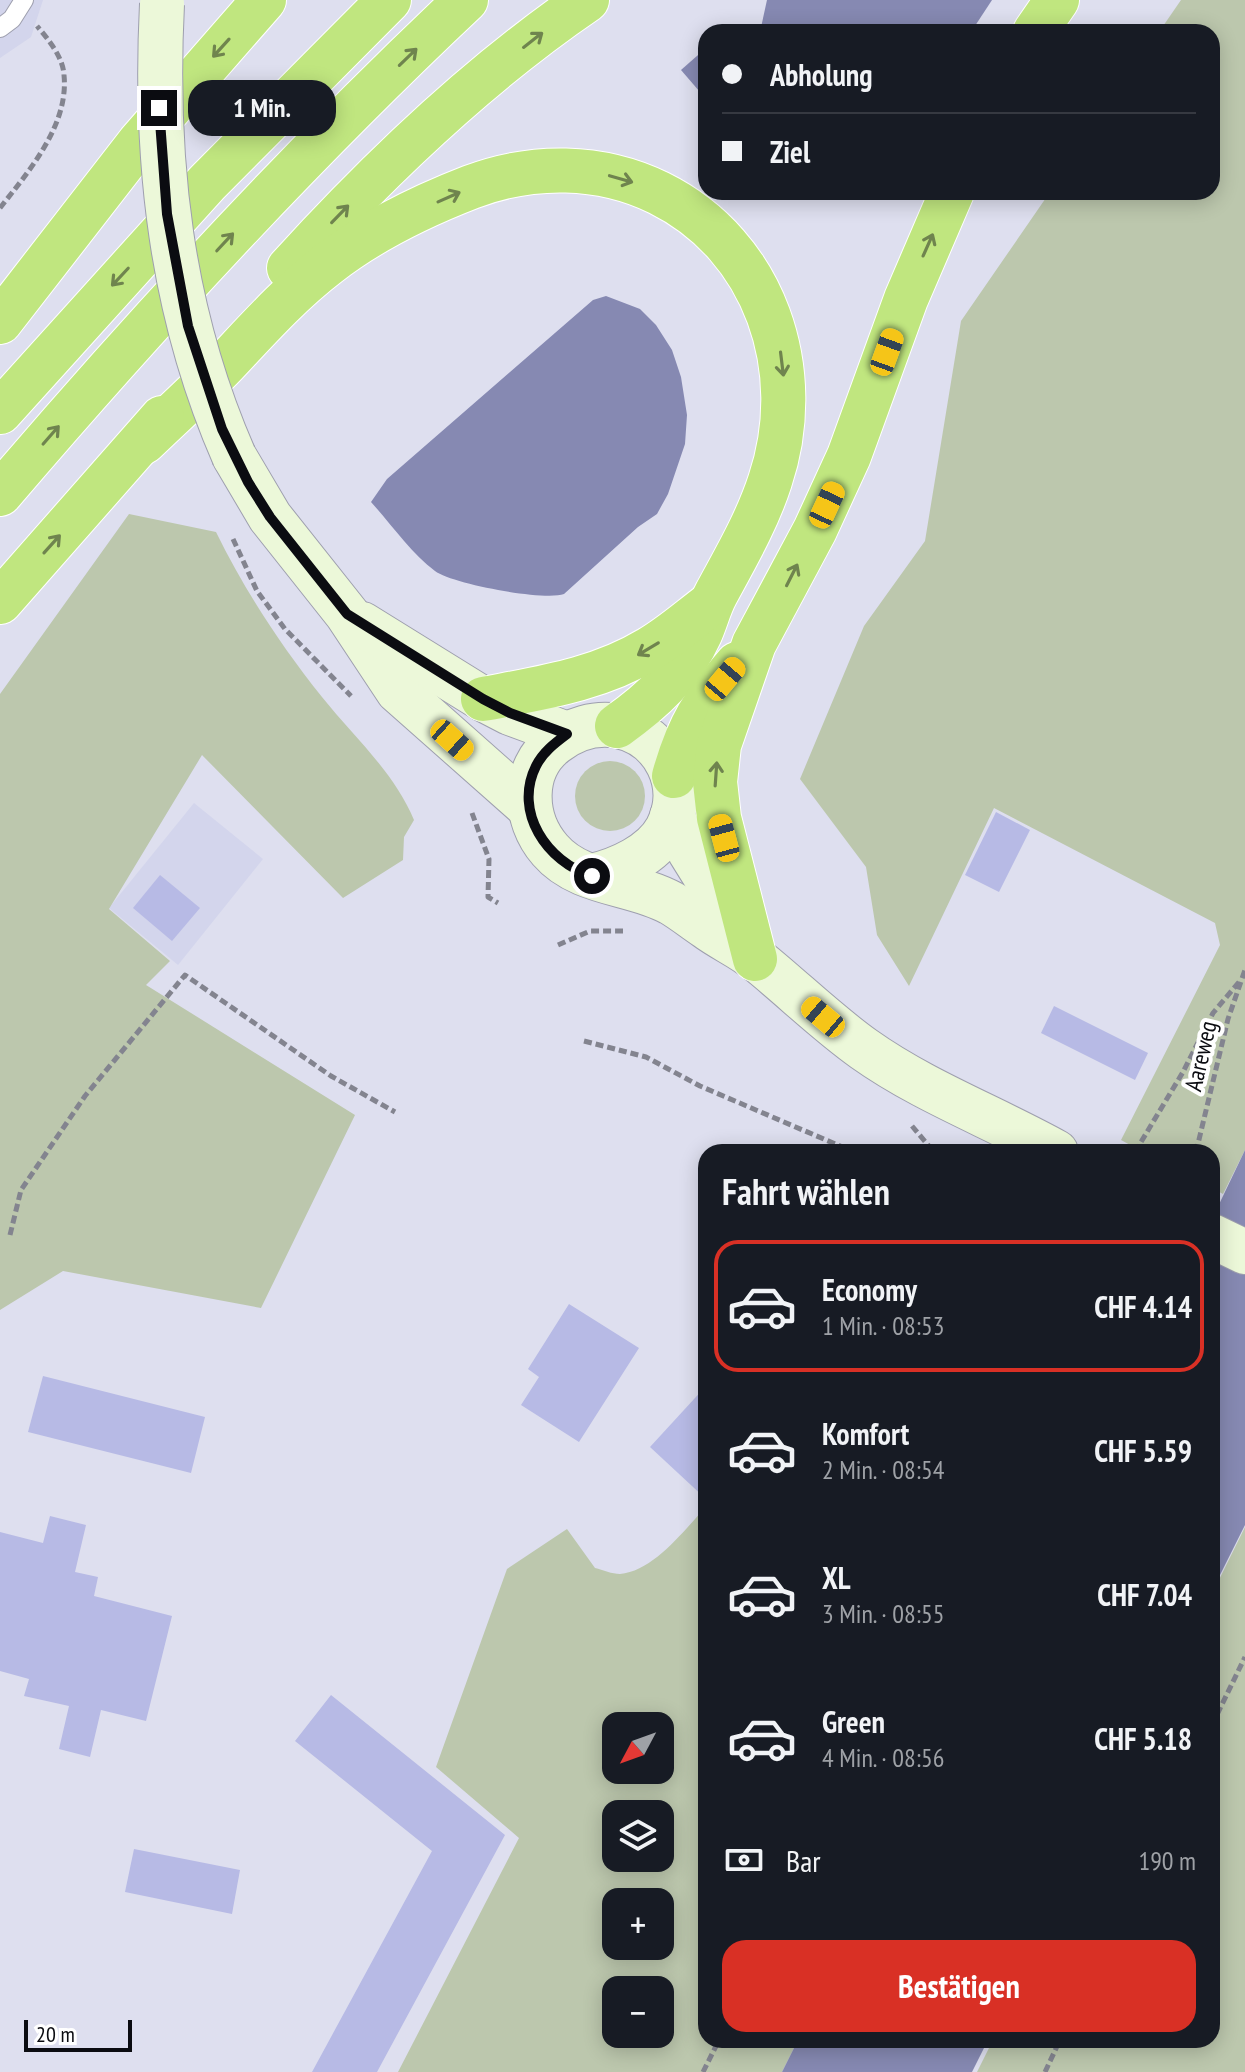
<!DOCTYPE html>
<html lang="de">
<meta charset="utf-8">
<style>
body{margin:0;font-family:"PT Sans Narrow",sans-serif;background:#20242c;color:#f1f3f6;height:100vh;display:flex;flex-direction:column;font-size:30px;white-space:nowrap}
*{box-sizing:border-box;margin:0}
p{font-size:26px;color:#9ea1a6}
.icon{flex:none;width:44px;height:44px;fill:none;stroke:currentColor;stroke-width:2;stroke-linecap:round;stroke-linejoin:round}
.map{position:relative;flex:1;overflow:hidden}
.drawer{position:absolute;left:698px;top:1144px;width:522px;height:904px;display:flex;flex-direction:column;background:#171b24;border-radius:24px;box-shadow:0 4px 20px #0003}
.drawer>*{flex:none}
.top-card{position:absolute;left:698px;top:24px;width:522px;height:176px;border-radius:24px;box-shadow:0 4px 20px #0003;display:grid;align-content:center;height:176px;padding:0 24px;background:#171b24}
.needle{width:52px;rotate:229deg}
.controls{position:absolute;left:602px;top:1712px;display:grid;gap:16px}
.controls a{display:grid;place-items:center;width:72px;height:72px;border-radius:16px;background:#171b24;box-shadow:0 4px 20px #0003;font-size:40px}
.scale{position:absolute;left:24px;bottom:20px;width:108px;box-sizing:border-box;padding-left:8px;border:4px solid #0b0c11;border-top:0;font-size:22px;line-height:28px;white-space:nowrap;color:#0b0c11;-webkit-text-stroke:6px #fff;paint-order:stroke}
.end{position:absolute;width:36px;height:36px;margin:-18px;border:10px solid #0b0c11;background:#fff;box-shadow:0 0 0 4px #fff}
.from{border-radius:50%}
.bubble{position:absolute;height:56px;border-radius:24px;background:#171b24;box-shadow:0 4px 20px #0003;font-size:26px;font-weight:700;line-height:56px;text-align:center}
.car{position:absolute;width:24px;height:48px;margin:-24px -12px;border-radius:10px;box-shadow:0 0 6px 2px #0007;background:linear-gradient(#f5c518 24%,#345 0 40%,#f5c518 0 76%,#345 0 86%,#f5c518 0)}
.top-card b{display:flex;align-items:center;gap:28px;height:76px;font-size:30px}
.top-card b+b{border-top:2px solid #363941}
.top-card i{width:20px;height:20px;background:#f1f3f6}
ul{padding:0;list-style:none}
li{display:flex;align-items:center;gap:24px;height:132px;margin:0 16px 12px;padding:0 8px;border:4px solid transparent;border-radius:24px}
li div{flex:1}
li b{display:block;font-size:30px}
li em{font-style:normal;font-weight:700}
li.current{border-color:#d93025}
li>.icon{width:72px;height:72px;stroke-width:1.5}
h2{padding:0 24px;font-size:36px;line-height:96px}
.pay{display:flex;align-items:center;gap:20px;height:88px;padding:0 24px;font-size:30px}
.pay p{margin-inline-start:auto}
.button{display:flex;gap:16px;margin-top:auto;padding:16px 24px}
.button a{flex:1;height:92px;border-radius:24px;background:#d93025;color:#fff;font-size:32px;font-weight:700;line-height:92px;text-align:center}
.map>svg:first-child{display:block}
.built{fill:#d3d5ec}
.green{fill:#bcc7ad;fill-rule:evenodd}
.water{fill:#8689b2}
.building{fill:#b7bae5}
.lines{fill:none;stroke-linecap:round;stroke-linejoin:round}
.lane-casing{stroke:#9e9fae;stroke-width:20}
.secondary-casing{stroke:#9e9fae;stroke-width:46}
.highway-casing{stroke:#fff;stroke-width:46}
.path{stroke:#83848f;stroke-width:5;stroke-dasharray:8 4;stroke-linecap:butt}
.lane{stroke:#fff;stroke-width:18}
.secondary{stroke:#ecf8d9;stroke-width:44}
.highway{stroke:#c0e67f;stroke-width:44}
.secondary-bridge-casing{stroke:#9e9fae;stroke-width:46;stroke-linecap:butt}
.secondary-bridge{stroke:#ecf8d9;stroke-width:44}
.oneway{stroke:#6f844e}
.route{stroke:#0b0c11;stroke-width:10}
.labels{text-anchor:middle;stroke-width:8;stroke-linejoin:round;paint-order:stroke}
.street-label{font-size:24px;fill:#0b0c11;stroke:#fff}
</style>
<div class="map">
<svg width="1245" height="2072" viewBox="0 0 1245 2072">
<rect width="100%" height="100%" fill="#dedfef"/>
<g class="built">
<polygon points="0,0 43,0 31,37 0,58"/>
<polygon points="194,803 263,859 178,965 109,908"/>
</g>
<g class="green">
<polygon points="1181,0 1245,0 1245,1150 1223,1194 1212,1188 1212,1152 1143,1152 1121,1140 1220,945 1215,923 994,808 909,986 877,935 866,867 800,779 864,626 925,541 961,321 1050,192 1212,192 1212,32 1159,32"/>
<path d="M129,514L216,532C245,591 281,646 322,697C354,737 394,772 414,820L404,837L403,860L343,898L202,755L109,909L170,961L146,985L355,1115L261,1308L63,1271L0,1310V694Z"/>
<circle cx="610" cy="796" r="35"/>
<path d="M706,1507V2040H798L782,2072H398L519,1838L436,1767L507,1569L567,1529L595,1568C603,1570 612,1574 620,1574C654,1571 684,1530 706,1507ZM616,1726H660V1770H616ZM616,1814H660V1858H616ZM616,1902H660V1946H616ZM616,1990H660V2034H616Z"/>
<polygon points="1245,1527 1245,2072 977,2072 993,2040 1212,2040 1212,1594"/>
</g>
<g class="water">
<polygon points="767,0 992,0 971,32 760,32"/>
<polygon points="706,48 706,99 681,70"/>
<path d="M606,296L640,309L656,325L672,350L681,377L687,415L685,444L668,494L657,514L638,527L564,594C544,601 452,584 435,571C411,553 391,524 371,502L387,479L593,300Z"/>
<polygon points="1245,1150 1245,1525 1212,1591 1212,1219"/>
<polygon points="798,2040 988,2040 972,2072 782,2072"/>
</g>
<g class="building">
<polygon points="996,812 1030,830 999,892 965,875"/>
<polygon points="160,875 200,908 172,941 133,908"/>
<polygon points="1054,1006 1148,1053 1135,1080 1041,1033"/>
<polygon points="569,1304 639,1348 579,1442 521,1405 539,1377 528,1369"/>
<polygon points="43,1376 205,1417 191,1473 28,1432"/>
<polygon points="706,1386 706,1499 650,1447"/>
<polygon points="50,1516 86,1525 75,1572 98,1577 94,1596 172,1616 146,1721 101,1710 90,1757 59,1749 69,1706 24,1696 29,1679 0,1671 0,1532 43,1543"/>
<polygon points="331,1695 505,1835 377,2072 312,2072 432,1851 295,1741"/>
<polygon points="134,1849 240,1870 232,1914 125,1892"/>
</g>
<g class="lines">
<g class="lane-casing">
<polyline id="lane" points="0,28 12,19 24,0"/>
</g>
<g class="secondary-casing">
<g id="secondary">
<polyline points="234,456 270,517 347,614 398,691 529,807"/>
<polyline points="362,624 483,699 510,713 567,734"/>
<polyline points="672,816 690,852 744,939"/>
<path d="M592,876C618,870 653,855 667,829C689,786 665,736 618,726C595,722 573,729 555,743C521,769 523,819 550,850C580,885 633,882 671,903C683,910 694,919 706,927C722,939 741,947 757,960C793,989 826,1022 864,1049C923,1091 993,1117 1056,1152"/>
<polyline points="1212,1236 1245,1252"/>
</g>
</g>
<g class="highway-casing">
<g id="highway">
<polyline points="1035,32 1057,0"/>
<path d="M289,268C379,169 477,75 587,0"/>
<polyline points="0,322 139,143 264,0"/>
<polyline points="0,412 207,183 389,0"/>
<path d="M144,442C171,416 199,391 225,364C258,329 289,294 328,264C369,232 422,206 471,187C532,164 600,164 659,193C766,246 807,371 770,481C757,521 736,557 716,594C709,607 706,621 700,634C682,674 652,701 617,726"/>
<path d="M0,494C147,322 301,155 466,0"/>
<polyline points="0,602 162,418"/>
<path d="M483,699C540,688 598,680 649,649C670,637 689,620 709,605"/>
<path d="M674,776C689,724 702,705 737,664"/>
<polyline points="755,959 719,818 715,782 719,745 754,644 815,530 849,456 906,299 952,192"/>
</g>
</g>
<g class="path">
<path d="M0,208C29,171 69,125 64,75C63,57 48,39 37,26"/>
<polyline points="233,539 257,591 285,629 351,696"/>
<polyline points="472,813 489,859 488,897 498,903"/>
<polyline points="558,945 590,931 623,931"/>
<polyline points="584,1041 646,1057 700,1086 854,1152"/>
<polyline points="912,1126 934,1152"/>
<polyline points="1135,1152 1183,1072 1213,1013 1239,982"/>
<polyline points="1196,1152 1228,1019 1245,970"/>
<polyline points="10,1235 21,1190 85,1096 185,975 331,1076 395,1112"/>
<polyline points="1212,1725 1245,1657"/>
<polyline points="703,2072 719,2040"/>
<polyline points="1045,2072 1060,2040"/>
</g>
<use href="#lane" class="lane"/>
<use href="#secondary" class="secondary"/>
<use href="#highway" class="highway"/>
<g class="secondary-bridge-casing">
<path id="secondary-bridge" d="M162,4C154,161 171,312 234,456"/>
</g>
<use href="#secondary-bridge" class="secondary-bridge"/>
</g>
<defs><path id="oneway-shaft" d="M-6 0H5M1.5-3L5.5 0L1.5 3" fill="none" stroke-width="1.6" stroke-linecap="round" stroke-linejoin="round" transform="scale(2)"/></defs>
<g class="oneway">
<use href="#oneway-shaft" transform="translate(533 40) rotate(-38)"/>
<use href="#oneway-shaft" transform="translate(221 48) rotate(132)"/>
<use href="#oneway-shaft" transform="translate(408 57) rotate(-44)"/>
<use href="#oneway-shaft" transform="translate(621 179) rotate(16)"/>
<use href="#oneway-shaft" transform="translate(449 197) rotate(-24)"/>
<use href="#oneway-shaft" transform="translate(340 214) rotate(-46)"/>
<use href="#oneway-shaft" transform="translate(225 242) rotate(-47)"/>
<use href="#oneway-shaft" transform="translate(928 245) rotate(-66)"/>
<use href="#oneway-shaft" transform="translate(120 277) rotate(133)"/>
<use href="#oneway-shaft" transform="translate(782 364) rotate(83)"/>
<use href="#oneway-shaft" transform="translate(51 435) rotate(-49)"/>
<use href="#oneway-shaft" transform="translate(52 544) rotate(-48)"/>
<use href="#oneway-shaft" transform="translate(792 575) rotate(-63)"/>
<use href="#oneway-shaft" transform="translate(648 649) rotate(149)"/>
<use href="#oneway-shaft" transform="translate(716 774) rotate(-86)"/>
</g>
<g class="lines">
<path class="route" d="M159,108L167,214L188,326L222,429L248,482L270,517L347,614L483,699L510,713L567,734C555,743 543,752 536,766C513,812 547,862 592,876"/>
</g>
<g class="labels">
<g class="street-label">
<text transform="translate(1201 1056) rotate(-77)" y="8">Aareweg</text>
</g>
</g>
</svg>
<div class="controls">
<a><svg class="needle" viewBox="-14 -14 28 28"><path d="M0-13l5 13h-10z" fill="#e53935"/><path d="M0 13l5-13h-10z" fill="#9ea1a6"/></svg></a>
<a><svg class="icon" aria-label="layers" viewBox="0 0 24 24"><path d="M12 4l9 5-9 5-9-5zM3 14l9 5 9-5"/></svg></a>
<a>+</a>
<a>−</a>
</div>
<div class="scale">20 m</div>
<i class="end from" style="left:592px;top:876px"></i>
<i class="end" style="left:159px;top:108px"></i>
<div class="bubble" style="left:188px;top:80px;width:148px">1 Min.</div>
<i class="car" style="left:887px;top:352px;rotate:20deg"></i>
<i class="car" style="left:827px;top:505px;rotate:25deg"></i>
<i class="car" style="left:725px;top:679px;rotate:40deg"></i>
<i class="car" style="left:452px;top:740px;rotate:132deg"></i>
<i class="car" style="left:724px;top:838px;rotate:345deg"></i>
<i class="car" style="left:823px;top:1017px;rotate:310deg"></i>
<div class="top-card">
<b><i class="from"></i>Abholung</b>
<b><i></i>Ziel</b>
</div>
<section class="drawer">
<h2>Fahrt wählen</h2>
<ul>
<li class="current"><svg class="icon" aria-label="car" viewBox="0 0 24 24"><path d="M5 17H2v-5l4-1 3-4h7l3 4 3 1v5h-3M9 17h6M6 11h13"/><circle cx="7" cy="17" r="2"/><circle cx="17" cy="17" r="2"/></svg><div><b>Economy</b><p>1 Min. · 08:53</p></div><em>CHF 4.14</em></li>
<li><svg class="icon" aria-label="car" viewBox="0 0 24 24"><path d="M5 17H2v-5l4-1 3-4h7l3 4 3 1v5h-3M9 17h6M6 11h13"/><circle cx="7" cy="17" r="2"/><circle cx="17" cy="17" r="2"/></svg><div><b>Komfort</b><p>2 Min. · 08:54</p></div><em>CHF 5.59</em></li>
<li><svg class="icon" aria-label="car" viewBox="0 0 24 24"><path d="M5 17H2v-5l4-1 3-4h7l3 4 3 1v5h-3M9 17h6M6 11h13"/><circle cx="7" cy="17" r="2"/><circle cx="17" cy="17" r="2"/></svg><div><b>XL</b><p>3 Min. · 08:55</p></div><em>CHF 7.04</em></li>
<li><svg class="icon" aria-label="car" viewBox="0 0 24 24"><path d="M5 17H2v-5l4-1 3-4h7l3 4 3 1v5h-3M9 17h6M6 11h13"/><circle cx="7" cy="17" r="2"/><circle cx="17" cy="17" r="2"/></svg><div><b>Green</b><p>4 Min. · 08:56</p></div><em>CHF 5.18</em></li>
</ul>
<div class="pay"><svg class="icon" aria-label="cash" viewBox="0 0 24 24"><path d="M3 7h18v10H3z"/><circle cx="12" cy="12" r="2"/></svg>Bar<p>190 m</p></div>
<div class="button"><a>Bestätigen</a></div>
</section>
</div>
